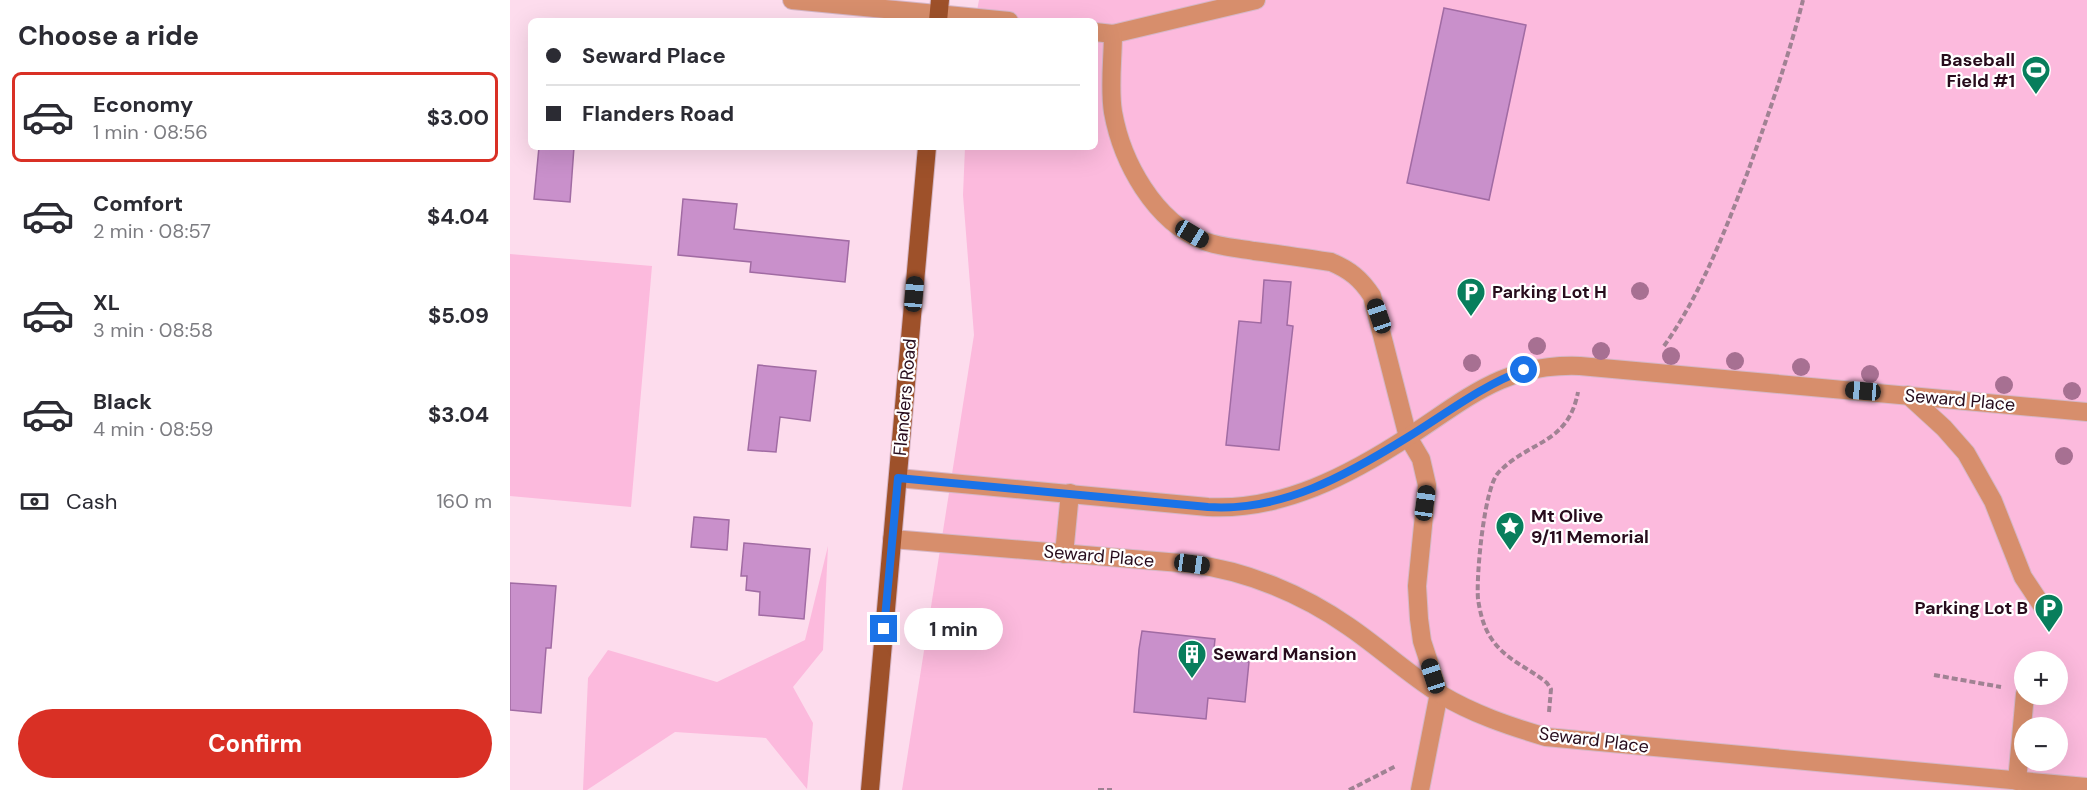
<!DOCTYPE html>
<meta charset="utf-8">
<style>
body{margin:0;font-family:"DM Sans",sans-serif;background:#f2f2f3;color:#2b2b33;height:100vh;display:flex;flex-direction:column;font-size:22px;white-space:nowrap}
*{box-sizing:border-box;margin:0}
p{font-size:20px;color:#7c7c81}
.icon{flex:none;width:33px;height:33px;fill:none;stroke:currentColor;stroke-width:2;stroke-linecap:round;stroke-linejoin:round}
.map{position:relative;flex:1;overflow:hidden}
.side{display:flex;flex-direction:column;background:#fff;width:510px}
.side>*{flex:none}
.banner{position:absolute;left:18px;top:18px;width:570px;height:132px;border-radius:9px;box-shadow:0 6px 24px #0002;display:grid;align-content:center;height:132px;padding:0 18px;background:#fff}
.controls{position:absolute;left:1504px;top:651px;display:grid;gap:12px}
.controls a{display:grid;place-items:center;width:54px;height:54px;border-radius:50%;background:#fff;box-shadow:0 6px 24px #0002;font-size:30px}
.end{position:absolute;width:27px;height:27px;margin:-14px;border:8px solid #1a73e8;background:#fff;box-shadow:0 0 0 3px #fff}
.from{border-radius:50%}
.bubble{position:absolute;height:42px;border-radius:21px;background:#fff;box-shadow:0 6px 24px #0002;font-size:20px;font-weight:700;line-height:42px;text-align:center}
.car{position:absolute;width:18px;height:36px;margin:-18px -9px;border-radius:8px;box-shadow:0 0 4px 2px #0007;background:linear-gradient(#222 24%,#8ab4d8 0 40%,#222 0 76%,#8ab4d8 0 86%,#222 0)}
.banner b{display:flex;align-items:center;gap:21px;height:57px;font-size:22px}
.banner b+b{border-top:2px solid #e1e1e2}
.banner i{width:15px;height:15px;background:#2b2b33}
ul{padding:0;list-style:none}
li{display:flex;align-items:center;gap:18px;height:90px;margin:0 12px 9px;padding:0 6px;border:3px solid transparent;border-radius:9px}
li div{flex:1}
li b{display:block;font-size:22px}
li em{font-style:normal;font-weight:700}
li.selected{border-color:#d93025}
li>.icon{width:54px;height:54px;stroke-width:1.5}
h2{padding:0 18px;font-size:27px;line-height:72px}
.pay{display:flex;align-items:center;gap:15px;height:66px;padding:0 18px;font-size:22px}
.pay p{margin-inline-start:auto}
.cta{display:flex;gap:12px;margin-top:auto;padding:12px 18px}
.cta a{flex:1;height:69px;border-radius:36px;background:#d93025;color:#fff;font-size:24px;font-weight:700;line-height:69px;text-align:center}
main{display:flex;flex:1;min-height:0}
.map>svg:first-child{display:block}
.green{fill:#fcbadd;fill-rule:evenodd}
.building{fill:#c990cb;stroke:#a16ba3;stroke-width:1.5}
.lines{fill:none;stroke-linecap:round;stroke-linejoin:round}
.minor-casing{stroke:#d6b7c7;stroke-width:20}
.major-casing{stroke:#d6b7c7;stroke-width:20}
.path{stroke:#a08293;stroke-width:4;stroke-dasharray:6 3;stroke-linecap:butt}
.minor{stroke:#d78e6c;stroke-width:18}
.major{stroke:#9e512a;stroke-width:18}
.tree{fill:#a77092}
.route{stroke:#1a73e8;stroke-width:8}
.labels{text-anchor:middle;stroke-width:4.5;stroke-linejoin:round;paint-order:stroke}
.poi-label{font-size:18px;font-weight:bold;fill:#270c1c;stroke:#fff;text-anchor:start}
.street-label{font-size:18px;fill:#270c1c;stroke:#fff}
</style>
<main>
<section class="side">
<h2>Choose a ride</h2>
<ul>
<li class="selected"><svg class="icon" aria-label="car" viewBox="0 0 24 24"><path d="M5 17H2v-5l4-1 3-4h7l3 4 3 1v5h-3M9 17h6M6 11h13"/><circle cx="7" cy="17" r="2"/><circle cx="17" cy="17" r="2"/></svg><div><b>Economy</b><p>1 min · 08:56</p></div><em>$3.00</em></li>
<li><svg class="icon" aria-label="car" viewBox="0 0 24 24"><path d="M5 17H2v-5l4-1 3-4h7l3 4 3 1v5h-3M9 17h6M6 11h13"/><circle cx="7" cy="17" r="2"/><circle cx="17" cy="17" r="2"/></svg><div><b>Comfort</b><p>2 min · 08:57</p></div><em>$4.04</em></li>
<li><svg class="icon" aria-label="car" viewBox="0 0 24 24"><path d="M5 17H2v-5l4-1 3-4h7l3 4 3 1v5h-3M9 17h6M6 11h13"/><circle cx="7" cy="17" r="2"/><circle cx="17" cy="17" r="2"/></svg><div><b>XL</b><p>3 min · 08:58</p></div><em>$5.09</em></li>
<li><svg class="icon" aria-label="car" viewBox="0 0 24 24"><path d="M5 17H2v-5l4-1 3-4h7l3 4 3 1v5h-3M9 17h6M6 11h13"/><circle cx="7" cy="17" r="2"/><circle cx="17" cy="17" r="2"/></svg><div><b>Black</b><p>4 min · 08:59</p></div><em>$3.04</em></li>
</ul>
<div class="pay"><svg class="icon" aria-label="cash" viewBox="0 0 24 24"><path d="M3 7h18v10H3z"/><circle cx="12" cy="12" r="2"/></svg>Cash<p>160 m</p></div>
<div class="cta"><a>Confirm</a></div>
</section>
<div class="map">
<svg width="1577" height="790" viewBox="0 0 1577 790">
<rect width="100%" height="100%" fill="#fddced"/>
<g class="green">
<path d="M469,0H1577V790H392L464,335L453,195L455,147H585V21H465ZM1515,662H1548V694H1515ZM1515,728H1548V760H1515Z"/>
<polygon points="0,254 142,266 121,507 0,496"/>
<polygon points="318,546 313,650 283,687 303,723 297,789 256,738 165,732 77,790 73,790 78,678 98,650 207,682 295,640"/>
</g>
<g class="building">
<polygon points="934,8 1016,25 979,200 897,183"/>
<polygon points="29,147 64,147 60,202 24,199"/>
<polygon points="173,199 227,204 224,229 339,241 335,282 240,272 241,262 168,255"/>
<polygon points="754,280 781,282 777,325 783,326 769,450 716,445 729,321 751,323"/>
<polygon points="248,365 306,371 300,421 270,417 266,452 238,450"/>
<polygon points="184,517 219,520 217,550 181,547"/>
<polygon points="234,543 300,549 294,619 249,615 250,592 236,590 237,576 231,576"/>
<polygon points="0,583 46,586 41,648 36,648 31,713 0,710"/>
<polygon points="632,631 705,639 703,658 739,662 735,702 698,698 696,719 624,712 629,649"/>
</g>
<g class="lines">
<g class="minor-casing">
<g id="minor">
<polyline points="282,0 499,21"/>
<polyline points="585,32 603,34 746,0"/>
<path d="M603,34C603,59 599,87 603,112C612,162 644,221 694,241C709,247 728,248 744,251C769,254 795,258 821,262C840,270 851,279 862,296L898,437L911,459L917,485L907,586L909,619L912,641L929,693L910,790"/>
<polyline points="1398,395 1434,428 1456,453 1483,501 1513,577 1533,607"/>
<path d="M388,478L698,507C772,511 840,475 901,435C959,397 996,363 1070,366L1577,412"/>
<path d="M382,539L682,564C737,571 792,594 838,626C869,647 898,674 930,694C963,714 999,726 1036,737L1577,787"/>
<polyline points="554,554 560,493"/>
<polyline points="1507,781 1515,694"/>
</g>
</g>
<g class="major-casing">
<g id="major">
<polyline points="428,21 430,0"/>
<polyline points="360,790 417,147"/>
</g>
</g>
<g class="path">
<path d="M1154,346C1191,294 1214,233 1237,174C1258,116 1278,59 1293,0"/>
<polyline points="1424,675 1491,687"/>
<path d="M1039,712L1041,689L1037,683C1018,667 995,660 981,638C973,626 970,612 968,599C966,576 974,489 988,473C1019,440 1058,445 1068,392"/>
<polyline points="588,790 602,790"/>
<polyline points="839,790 886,766"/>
</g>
<use href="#minor" class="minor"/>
<use href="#major" class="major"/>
</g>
<g class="tree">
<circle cx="1130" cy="291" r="9"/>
<circle cx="1027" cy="346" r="9"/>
<circle cx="1091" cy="351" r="9"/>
<circle cx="1161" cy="356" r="9"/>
<circle cx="1225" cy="361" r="9"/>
<circle cx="962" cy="363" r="9"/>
<circle cx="1291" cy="367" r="9"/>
<circle cx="1360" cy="374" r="9"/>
<circle cx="1494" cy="385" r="9"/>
<circle cx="1562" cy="391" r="9"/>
<circle cx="1554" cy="456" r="9"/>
</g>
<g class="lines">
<path class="route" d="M374,629L388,478L698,507C772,512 837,475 898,437C937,413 971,386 1014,370"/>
</g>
<defs>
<g id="stadium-pin" transform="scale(1.5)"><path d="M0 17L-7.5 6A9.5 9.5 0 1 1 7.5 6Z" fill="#087e5c" stroke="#fff"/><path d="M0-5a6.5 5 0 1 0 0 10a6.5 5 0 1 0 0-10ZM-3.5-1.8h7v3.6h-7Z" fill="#fff"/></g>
<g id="parking-pin" transform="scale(1.5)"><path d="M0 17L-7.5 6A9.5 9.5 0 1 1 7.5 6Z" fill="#087e5c" stroke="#fff"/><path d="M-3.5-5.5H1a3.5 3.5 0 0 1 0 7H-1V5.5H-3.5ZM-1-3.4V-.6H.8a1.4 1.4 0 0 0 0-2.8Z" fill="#fff"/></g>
<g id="sight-pin" transform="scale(1.5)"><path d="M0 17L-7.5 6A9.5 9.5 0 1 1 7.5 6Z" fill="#087e5c" stroke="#fff"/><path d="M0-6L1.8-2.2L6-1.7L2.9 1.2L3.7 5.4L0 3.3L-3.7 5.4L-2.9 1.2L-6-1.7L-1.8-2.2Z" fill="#fff"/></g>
<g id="building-pin" transform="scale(1.5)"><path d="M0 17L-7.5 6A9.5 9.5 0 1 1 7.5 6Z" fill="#087e5c" stroke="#fff"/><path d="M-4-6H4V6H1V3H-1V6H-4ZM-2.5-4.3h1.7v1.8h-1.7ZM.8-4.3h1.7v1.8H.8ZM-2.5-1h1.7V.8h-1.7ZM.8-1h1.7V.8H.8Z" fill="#fff"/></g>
</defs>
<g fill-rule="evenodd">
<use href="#stadium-pin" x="1526" y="70"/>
<use href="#parking-pin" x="961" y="292"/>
<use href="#sight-pin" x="1000" y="526"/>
<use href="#parking-pin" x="1539" y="608"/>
<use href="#building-pin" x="682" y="654"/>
</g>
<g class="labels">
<g class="poi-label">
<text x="1505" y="66" text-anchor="end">Baseball<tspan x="1505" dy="21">Field #1</tspan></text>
<text x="982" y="298">Parking Lot H</text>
<text x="1021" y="522">Mt Olive<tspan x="1021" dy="21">9/11 Memorial</tspan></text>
<text x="1518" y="614" text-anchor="end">Parking Lot B</text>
<text x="703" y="660">Seward Mansion</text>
</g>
<g class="street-label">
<text transform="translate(395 397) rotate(-85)" y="6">Flanders Road</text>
<text transform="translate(1450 400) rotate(5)" y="6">Seward Place</text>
<text transform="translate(589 556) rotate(5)" y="6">Seward Place</text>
<text transform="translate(1084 740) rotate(7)" y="6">Seward Place</text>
</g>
</g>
</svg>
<div class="controls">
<a>+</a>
<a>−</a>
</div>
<i class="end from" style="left:1014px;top:370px"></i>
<i class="end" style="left:374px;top:629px"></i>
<div class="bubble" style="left:394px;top:608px;width:99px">1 min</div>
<i class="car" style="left:682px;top:234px;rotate:121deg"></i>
<i class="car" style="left:404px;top:294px;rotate:5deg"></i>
<i class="car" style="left:869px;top:316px;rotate:341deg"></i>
<i class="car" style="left:1353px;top:391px;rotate:275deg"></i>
<i class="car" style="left:915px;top:503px;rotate:8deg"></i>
<i class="car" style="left:682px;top:564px;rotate:98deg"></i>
<i class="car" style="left:923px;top:676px;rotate:342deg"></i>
<div class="banner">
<b><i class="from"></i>Seward Place</b>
<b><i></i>Flanders Road</b>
</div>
</div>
</main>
